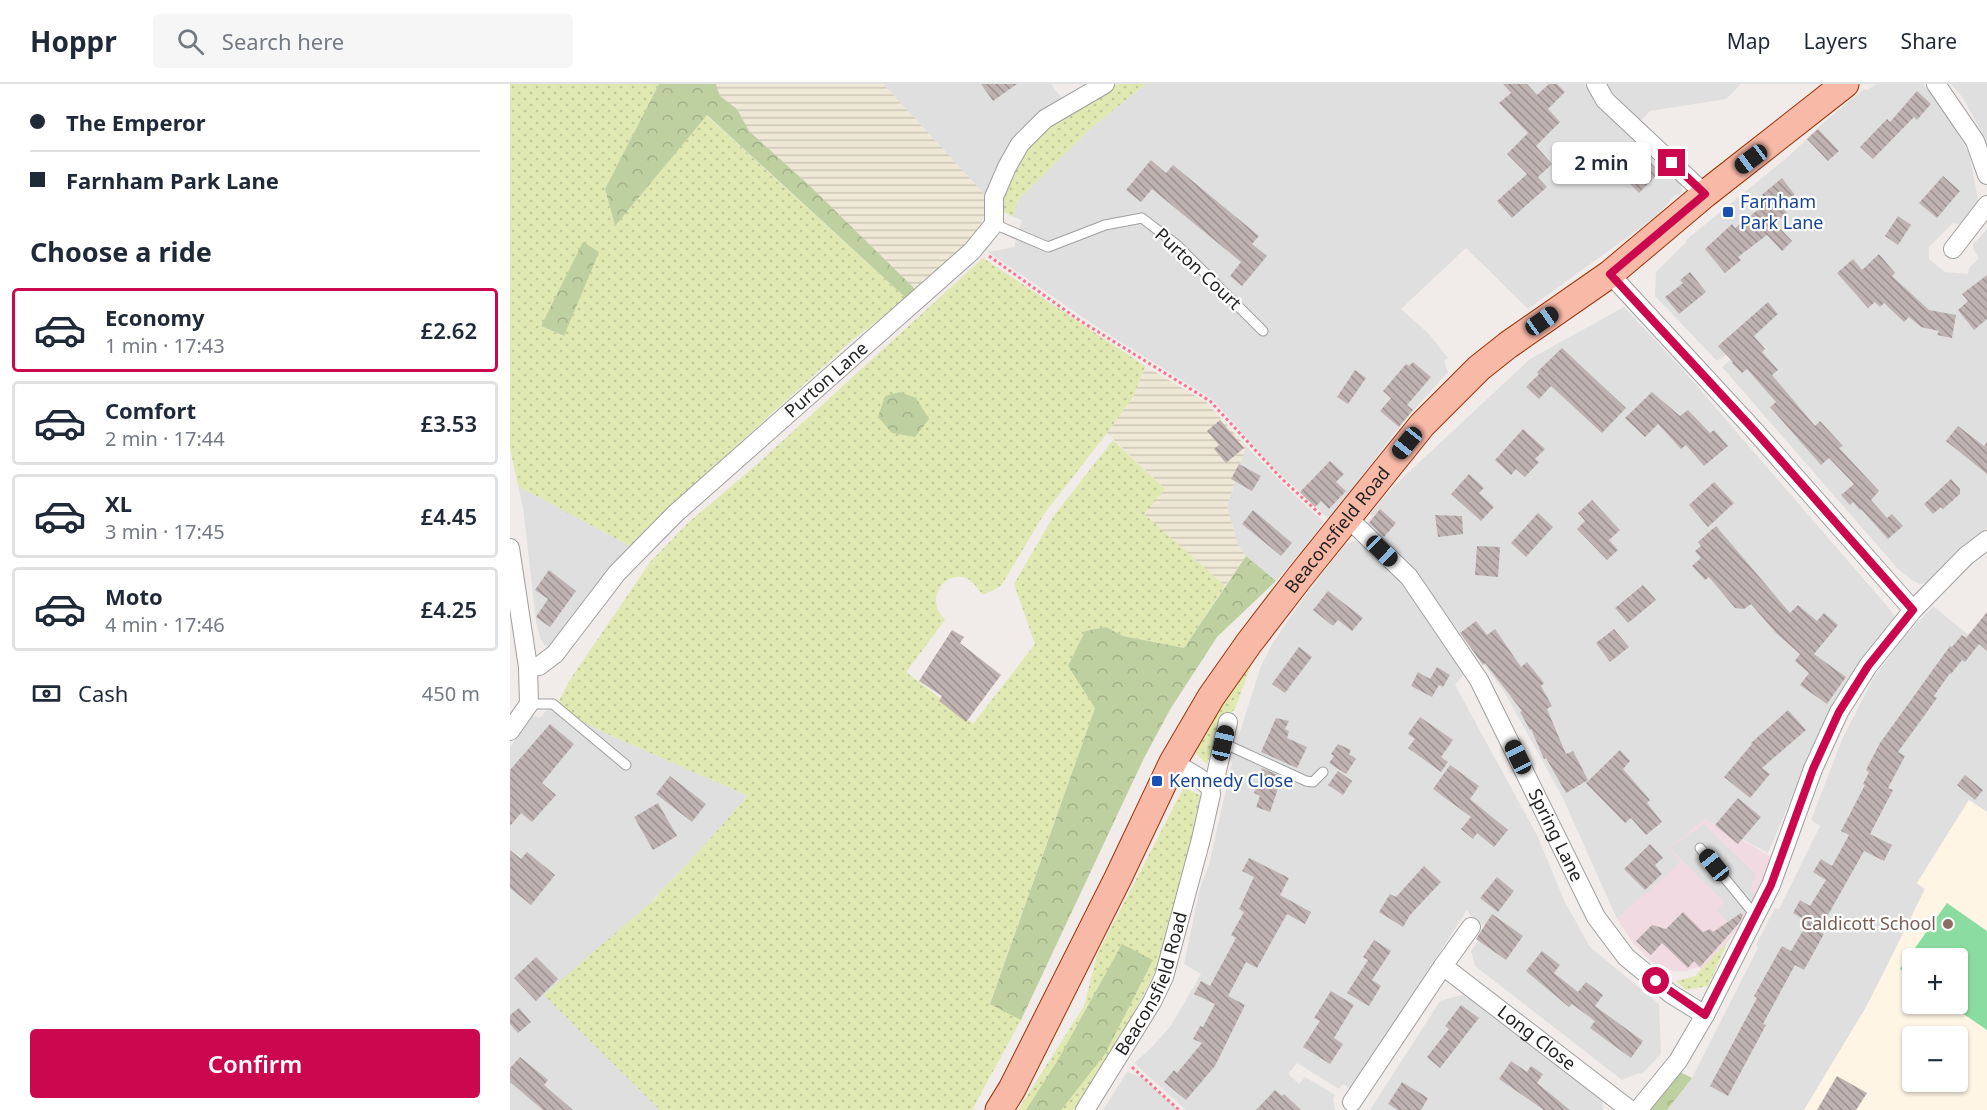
<!DOCTYPE html>
<meta charset="utf-8">
<style>
body{margin:0;font-family:"Noto Sans",sans-serif;background:#f6f6f7;color:#1f2937;height:100vh;display:flex;flex-direction:column;font-size:22px;white-space:nowrap}
*{box-sizing:border-box;margin:0}
p{font-size:20px;color:#747a83}
.icon{flex:none;width:33px;height:33px;fill:none;stroke:currentColor;stroke-width:2;stroke-linecap:round;stroke-linejoin:round}
.map{position:relative;flex:1;overflow:hidden}
.panel{display:flex;flex-direction:column;background:#fff;width:510px}
.panel>*{flex:none}
.hud{display:grid;align-content:center;height:132px;padding:0 30px;background:#fff}
.tools{position:absolute;left:1392px;top:864px;display:grid;gap:12px}
.tools a{display:grid;place-items:center;width:66px;height:66px;border-radius:6px;background:#fff;box-shadow:0 2px 4px #0004;font-size:30px}
.end{position:absolute;width:27px;height:27px;margin:-14px;border:8px solid #cb084d;background:#fff;box-shadow:0 0 0 3px #fff}
.from{border-radius:50%}
.bubble{position:absolute;height:42px;border-radius:6px;background:#fff;box-shadow:0 2px 4px #0004;font-size:20px;font-weight:600;line-height:42px;text-align:center}
.car{position:absolute;width:18px;height:36px;margin:-18px -9px;border-radius:8px;box-shadow:0 0 4px 2px #0007;background:linear-gradient(#222 24%,#8ab4d8 0 40%,#222 0 76%,#8ab4d8 0 86%,#222 0)}
.hud b{display:flex;align-items:center;gap:21px;height:57px;font-size:22px}
.hud b+b{border-top:2px solid #e0e1e3}
.hud i{width:15px;height:15px;background:#1f2937}
ul{padding:0;list-style:none}
li{display:flex;align-items:center;gap:18px;height:84px;margin:0 12px 9px;padding:0 18px;border:3px solid #e0e1e3;border-radius:6px}
li div{flex:1}
li b{display:block;font-size:22px}
li em{font-style:normal;font-weight:600}
li.active{border-color:#cb084d}
li>.icon{width:54px;height:54px;stroke-width:1.5}
h2{padding:0 30px;font-size:27px;line-height:72px}
.pay{display:flex;align-items:center;gap:15px;height:66px;padding:0 30px;font-size:22px}
.pay p{margin-inline-start:auto}
.button{display:flex;gap:12px;margin-top:auto;padding:12px 30px}
.button a{flex:1;height:69px;border-radius:6px;background:#cb084d;color:#fff;font-size:24px;font-weight:600;line-height:69px;text-align:center}
header{display:flex;align-items:center;gap:36px;box-sizing:border-box;height:84px;padding:0 30px;background:#fff;border-bottom:2px solid #e0e1e3}
header strong{font-size:28px}
nav{display:flex;gap:33px;margin-inline-start:auto;font-size:21px}
.search{width:420px;height:54px;background:#f6f6f7;display:flex;align-items:center;gap:15px;box-sizing:border-box;padding:0 21px;border-radius:6px;color:#747a83;font-size:22px}
main{display:flex;flex:1;min-height:0}
.map>svg:first-child{display:block}
.residential{fill:#e0dfdf}
.commercial{fill:#f1dae1}
.education{fill:#fef5e5;fill-rule:evenodd}
.farmland{fill:url(#farmland-rules)}
.grass{fill:url(#grass-dots);fill-rule:evenodd}
.forest{fill:url(#forest-crowns)}
.pitch{fill:#8bdca0}
.parking{fill:#dedede}
.building{fill:url(#building-back-hatch)}
.lines{fill:none;stroke-linecap:round;stroke-linejoin:round}
.lane-casing{stroke:#9f9f9f;stroke-width:11}
.street-casing{stroke:#9f9f9f;stroke-width:20}
.primary-casing{stroke:#993506;stroke-width:29}
.path{stroke:#f57796;stroke-width:3;stroke-dasharray:3 3;stroke-linecap:butt}
.lane{stroke:#fff;stroke-width:9}
.street{stroke:#fff;stroke-width:18}
.primary{stroke:#f8b9a7;stroke-width:27}
.route{stroke:#cb084d;stroke-width:8}
.transit-dot{fill:#1a4fb4;stroke:#fff;stroke-width:2}
.education-dot{fill:#8d6e63;stroke:#fff;stroke-width:2}
.labels{text-anchor:middle;stroke-width:4.5;stroke-linejoin:round;paint-order:stroke}
.transit-label{font-size:18px;fill:#164399;stroke:#fff;text-anchor:start}
.street-label{font-size:18px;fill:#222;stroke:#fff}
.education-label{font-size:18px;fill:#785e54;stroke:#fff;text-anchor:end}
</style>
<header>
<strong>Hoppr</strong>
<div class="search"><svg class="icon" aria-label="search" viewBox="0 0 24 24"><circle cx="10" cy="10" r="6"/><path d="M15 15l6 6"/></svg>Search here</div>
<nav><a>Map</a><a>Layers</a><a>Share</a></nav>
</header>
<main>
<section class="panel">
<div class="hud">
<b><i class="from"></i>The Emperor</b>
<b><i></i>Farnham Park Lane</b>
</div>
<h2>Choose a ride</h2>
<ul>
<li class="active"><svg class="icon" aria-label="car" viewBox="0 0 24 24"><path d="M5 17H2v-5l4-1 3-4h7l3 4 3 1v5h-3M9 17h6M6 11h13"/><circle cx="7" cy="17" r="2"/><circle cx="17" cy="17" r="2"/></svg><div><b>Economy</b><p>1 min · 17:43</p></div><em>£2.62</em></li>
<li><svg class="icon" aria-label="car" viewBox="0 0 24 24"><path d="M5 17H2v-5l4-1 3-4h7l3 4 3 1v5h-3M9 17h6M6 11h13"/><circle cx="7" cy="17" r="2"/><circle cx="17" cy="17" r="2"/></svg><div><b>Comfort</b><p>2 min · 17:44</p></div><em>£3.53</em></li>
<li><svg class="icon" aria-label="car" viewBox="0 0 24 24"><path d="M5 17H2v-5l4-1 3-4h7l3 4 3 1v5h-3M9 17h6M6 11h13"/><circle cx="7" cy="17" r="2"/><circle cx="17" cy="17" r="2"/></svg><div><b>XL</b><p>3 min · 17:45</p></div><em>£4.45</em></li>
<li><svg class="icon" aria-label="car" viewBox="0 0 24 24"><path d="M5 17H2v-5l4-1 3-4h7l3 4 3 1v5h-3M9 17h6M6 11h13"/><circle cx="7" cy="17" r="2"/><circle cx="17" cy="17" r="2"/></svg><div><b>Moto</b><p>4 min · 17:46</p></div><em>£4.25</em></li>
</ul>
<div class="pay"><svg class="icon" aria-label="cash" viewBox="0 0 24 24"><path d="M3 7h18v10H3z"/><circle cx="12" cy="12" r="2"/></svg>Cash<p>450 m</p></div>
<div class="button"><a>Confirm</a></div>
</section>
<div class="map">
<svg width="1477" height="1026" viewBox="0 0 1477 1026">
<defs>
<pattern id="farmland-rules" width="6" height="5" patternUnits="userSpaceOnUse" patternTransform="scale(1.5)"><rect width="6" height="5" fill="#efe8d6"/><path d="M0 2.5h6" fill="none" stroke="#cdc7b7"/></pattern>
<pattern id="grass-dots" width="8" height="8" patternUnits="userSpaceOnUse" patternTransform="scale(1.5)"><rect width="8" height="8" fill="#e0e9b2"/><path d="M2 2h.1M6 6h.1" fill="none" stroke="#c0c899" stroke-width="1.8" stroke-linecap="round"/></pattern>
<pattern id="forest-crowns" width="20" height="18" patternUnits="userSpaceOnUse" patternTransform="scale(1.5)"><rect width="20" height="18" fill="#becfa0"/><path d="M2 6a3 3 0 1 1 6 0M12 15a3 3 0 1 1 6 0" fill="none" stroke="#a3b18a"/></pattern>
<pattern id="building-back-hatch" width="6" height="6" patternUnits="userSpaceOnUse" patternTransform="scale(1.5)"><rect width="6" height="6" fill="#bfb3b2"/><path d="M-1 5l2 2M0 0l6 6M5-1l2 2" fill="none" stroke="#9b9190"/></pattern>
</defs>
<rect width="100%" height="100%" fill="#f1ece9"/>
<g class="residential">
<polygon points="373,0 541,0 553,16 508,46 480,116"/>
<polygon points="636,0 1074,0 1171,99 1172,106 1170,110 1164,112 1148,131 1018,225 956,164 891,225 918,249 938,274 934,277 938,288 893,338 819,435 765,385 702,315 590,245 478,168 504,163 512,136 503,133 509,115 580,45"/>
<polygon points="1095,0 1231,0 1216,15 1140,27 1130,38"/>
<polygon points="1367,0 1413,0 1432,23 1459,69 1469,120 1453,141 1443,139 1419,163 1419,175 1435,188 1458,190 1459,184 1469,174 1463,165 1463,161 1477,145 1477,444 1418,499 1410,500 1402,496 1388,485 1212,283 1224,273 1220,268 1207,277 1145,212 1146,188 1176,158 1176,156 1279,72 1315,37 1354,5 1357,6"/>
<polygon points="1441,0 1477,0 1477,64 1473,50 1453,14"/>
<polygon points="1114,223 1174,287 1377,522 1384,531 1385,541 1352,581 1316,632 1258,769 1195,735 1172,778 1107,835 1052,712 995,609 890,469 855,441 862,432 859,430 885,401 1020,275"/>
<polygon points="736,362 779,406 814,438 793,466 766,497 736,472 728,461 717,423"/>
<polygon points="8,402 120,462 103,480 42,563 39,564 35,562 30,554 26,537 13,423"/>
<polygon points="846,457 853,458 873,471 958,586 945,601 1027,751 1054,816 1080,863 1149,920 1151,970 1132,990 1129,989 1112,996 965,882 961,867 977,844 960,831 957,826 847,996 839,1004 833,1000 829,1005 787,979 778,990 789,1000 795,993 825,1011 823,1014 825,1026 676,1026 624,979 638,967 660,943 691,890 674,880 690,804 699,781 727,657 751,582 764,557 792,516 836,459"/>
<polygon points="1423,522 1477,566 1477,728 1459,716 1407,799 1415,805 1372,892 1355,925 1294,1026 1157,1026 1182,994 1248,864 1246,861 1265,824 1269,825 1310,742 1301,736 1333,653 1363,595 1394,553"/>
<polygon points="42,621 95,649 236,711 235,715 191,765 148,810 52,929 150,1026 0,1026 0,663 21,633 24,632 29,634"/>
<polygon points="955,910 1092,1016 1093,1026 860,1026 930,917"/>
<polygon points="617,988 631,993 668,1026 593,1026"/>
</g>
<polygon class="commercial" points="1195,735 1267,776 1261,791 1226,847 1194,888 1189,883 1176,887 1164,887 1143,879 1124,860 1107,835 1171,778 1159,764"/>
<path class="education" d="M1459,716L1477,728V1026H1294L1355,925L1372,892L1415,805L1407,799ZM1402,874H1448V920H1402ZM1402,952H1448V998H1402Z"/>
<g class="farmland">
<polygon points="206,0 373,0 480,116 470,142 455,163 406,206 300,102 239,47 227,25 210,12"/>
<polygon points="635,282 696,318 736,362 717,423 728,461 736,472 715,502 633,430 655,405 597,349 624,311"/>
</g>
<g class="grass">
<path d="M0,0H149L95,105L105,142L196,31L396,214L339,259L139,442L120,462L8,402L0,364ZM74,158L54,252H53L31,242Z"/>
<polygon points="607,0 636,0 580,45 509,115 503,133 488,124 515,60 547,36"/>
<path d="M473,174L635,282L624,311L597,349L534,430L491,502L473,511C469,507 465,500 460,496C440,483 411,511 435,536L396,588L463,640L525,560L504,500L543,433L603,356L655,405L634,430L715,502L674,564L613,552L596,543L575,547L558,582L585,624L480,919L511,936L462,1026H150L34,911L147,813L148,810L191,765L235,715L236,711L95,649L46,623L59,597L141,477L179,438L243,384Z"/>
<polygon points="746,568 725,625 716,633 697,680 682,666"/>
<polygon points="674,703 693,713 649,880 602,973 564,1026 508,1026 574,922 587,871"/>
<polygon points="1218,857 1198,902 1176,906 1166,897 1185,892"/>
</g>
<g class="forest">
<polygon points="149,0 206,0 210,12 227,25 239,47 300,102 406,206 396,214 197,31 105,142 95,105"/>
<polygon points="73,158 89,168 54,252 31,242"/>
<polygon points="390,308 406,314 419,335 405,353 382,349 368,333 375,312"/>
<polygon points="736,472 766,497 707,553 661,624 634,674 511,936 480,920 585,624 558,582 575,547 596,543 613,552 674,564"/>
<polygon points="612,860 643,876 595,970 551,1026 516,1026 548,976"/>
<polygon points="1170,988 1182,994 1157,1026 1138,1026"/>
</g>
<polygon class="pitch" points="1437,819 1477,847 1477,946 1439,920 1448,920 1448,874 1402,874 1402,893 1390,885"/>
<polygon class="parking" points="1194,740 1245,790 1240,806 1246,812 1223,845 1208,826 1214,818 1160,764"/>
<g class="building">
<polygon points="471,0 507,0 483,17"/>
<polygon points="993,0 1017,0 1027,11 1039,0 1047,0 1055,8 1038,25 1050,38 1026,62 1042,80 1028,93 1037,103 1002,134 987,117 1017,90 997,70 1018,49 989,19 1001,9"/>
<polygon points="1407,7 1421,20 1407,36 1404,33 1363,75 1350,63 1377,35 1380,38"/>
<polygon points="1308,45 1329,67 1318,77 1297,55"/>
<polygon points="1135,73 1150,88 1129,109 1114,94"/>
<polygon points="641,76 656,89 663,81 749,152 742,160 757,172 732,202 720,192 731,178 642,105 631,118 616,106"/>
<polygon points="1433,92 1450,107 1427,134 1409,119"/>
<polygon points="1272,94 1285,111 1271,122 1277,129 1265,139 1282,157 1272,167 1257,151 1228,173 1231,176 1215,189 1195,165 1222,140 1225,144 1254,121 1248,114"/>
<polygon points="1388,132 1401,141 1388,161 1375,152"/>
<polygon points="1369,170 1385,189 1382,192 1419,226 1446,231 1442,254 1427,251 1429,247 1411,243 1399,233 1394,238 1374,219 1370,223 1365,218 1358,224 1327,189 1343,175 1352,186"/>
<polygon points="1180,188 1196,208 1169,230 1155,213 1173,199 1170,196"/>
<polygon points="1477,191 1477,235 1464,246 1448,226 1458,217 1452,210"/>
<polygon points="1258,218 1268,230 1244,252 1255,265 1252,268 1268,286 1262,291 1305,342 1310,337 1333,362 1329,364 1369,407 1361,416 1377,434 1382,430 1393,442 1378,455 1351,425 1350,426 1343,418 1340,421 1331,411 1344,400 1319,374 1311,381 1260,323 1266,318 1237,285 1232,289 1222,279 1223,278 1208,262"/>
<polygon points="1052,264 1116,324 1092,349 1041,302 1029,315 1016,303 1029,290 1027,288"/>
<polygon points="903,278 921,293 897,321 903,326 889,343 870,327 881,314 873,307 896,280 899,282"/>
<polygon points="845,286 856,294 838,320 827,313"/>
<polygon points="1142,308 1170,332 1178,326 1200,349 1204,346 1218,362 1194,382 1176,361 1171,365 1148,340 1135,353 1115,334"/>
<polygon points="710,336 734,364 716,379 704,365 709,361 697,347"/>
<polygon points="1448,342 1474,362 1477,358 1477,390 1436,357"/>
<polygon points="1013,345 1035,365 1025,375 1029,378 1015,393 1006,385 1001,391 985,376"/>
<polygon points="820,377 834,390 826,398 836,407 819,425 811,417 805,423 790,408"/>
<polygon points="729,380 751,392 742,407 721,395"/>
<polygon points="959,390 974,404 969,409 984,423 971,437 941,410"/>
<polygon points="1441,395 1450,405 1450,410 1433,425 1431,423 1423,430 1414,420"/>
<polygon points="1204,398 1224,419 1198,443 1179,421"/>
<polygon points="1082,416 1110,446 1099,456 1108,466 1097,476 1067,445 1075,437 1068,429"/>
<polygon points="870,425 886,439 874,453 859,439"/>
<polygon points="743,426 782,459 771,472 732,440"/>
<polygon points="1028,429 1043,443 1016,473 1001,459"/>
<polygon points="925,431 952,432 953,450 928,453"/>
<polygon points="1206,442 1280,529 1288,521 1307,537 1314,529 1328,541 1304,570 1336,593 1317,620 1290,601 1299,589 1285,577 1290,570 1266,549 1241,520 1234,525 1225,524 1199,493 1195,496 1182,482 1191,474 1185,467 1191,462 1188,458"/>
<polygon points="967,462 990,463 988,493 965,491"/>
<polygon points="39,486 66,507 40,543 26,533 38,515 25,506"/>
<polygon points="1133,501 1146,516 1118,539 1105,524"/>
<polygon points="818,507 853,534 842,547 828,536 823,542 803,526"/>
<polygon points="1477,528 1477,567 1469,560 1455,578 1452,576 1441,590 1440,589 1424,612 1427,614 1388,668 1395,672 1378,704 1383,706 1360,750 1382,761 1374,777 1354,767 1309,847 1314,850 1294,886 1285,881 1253,940 1256,941 1218,1012 1200,1002 1247,914 1244,912 1272,862 1281,867 1298,838 1283,829 1290,816 1300,822 1316,796 1303,788 1311,775 1322,782 1339,751 1331,747 1355,701 1353,700 1359,688 1356,686 1370,659 1440,562 1442,563 1452,551 1456,554"/>
<polygon points="966,537 977,551 985,545 1011,583 1017,578 1034,599 1031,602 1042,622 1037,625 1056,670 1063,667 1078,696 1056,709 1036,674 1034,675 1021,645 1020,646 1010,628 1012,627 975,579 973,581 950,549"/>
<polygon points="1104,545 1119,563 1100,578 1086,559"/>
<polygon points="442,546 454,553 450,559 491,591 456,638 429,617 432,612 409,597"/>
<polygon points="789,563 802,573 775,609 762,600"/>
<polygon points="927,583 940,591 933,603 929,601 922,613 901,602 908,588 920,595"/>
<polygon points="1278,626 1296,646 1252,684 1260,690 1240,714 1214,693 1242,660 1241,659"/>
<polygon points="910,633 943,656 931,673 938,678 931,688 898,664 905,655 898,650"/>
<polygon points="766,634 779,637 775,645 779,647 777,654 797,663 787,684 751,668"/>
<polygon points="40,640 64,660 32,699 46,711 22,738 11,729 0,742 0,686"/>
<polygon points="828,660 841,666 839,670 846,675 836,690 819,679 824,672 821,670"/>
<polygon points="1110,666 1120,677 1113,685 1140,716 1137,719 1152,738 1136,751 1121,734 1115,739 1076,699"/>
<polygon points="940,681 969,702 960,715 998,746 984,763 967,749 963,755 951,745 961,733 923,705"/>
<polygon points="752,684 772,693 760,728 746,723 750,712 744,709"/>
<polygon points="828,687 842,697 833,711 818,701"/>
<polygon points="1455,691 1473,706 1465,716 1447,701"/>
<polygon points="160,692 196,720 182,738 146,710"/>
<polygon points="1228,714 1251,733 1228,760 1205,741"/>
<polygon points="148,719 167,752 143,766 124,733"/>
<polygon points="1140,760 1153,774 1145,781 1152,790 1135,806 1114,785"/>
<polygon points="0,766 11,775 17,768 45,791 21,821 0,804"/>
<polygon points="739,774 779,794 770,811 801,828 795,840 777,830 747,884 736,878 718,912 735,921 705,982 676,1016 654,998 664,986 667,989 692,959 683,955 690,942 693,943 705,920 684,910 691,897 700,902 726,854 721,851 734,828 729,825 744,793 732,787"/>
<polygon points="914,782 931,798 900,831 893,843 869,828 880,810 886,813"/>
<polygon points="987,793 1004,807 988,828 970,814"/>
<polygon points="1173,828 1193,848 1200,845 1203,848 1231,829 1233,831 1230,838 1190,883 1184,877 1178,884 1152,859 1141,871 1126,857 1142,841 1156,845"/>
<polygon points="982,830 1013,852 996,876 966,855"/>
<polygon points="864,856 881,867 862,896 871,902 859,922 837,909 858,876 853,873"/>
<polygon points="1032,867 1050,881 1044,889 1068,908 1076,898 1093,911 1085,922 1133,957 1121,974 1080,944 1085,937 1062,920 1059,923 1016,887"/>
<polygon points="26,873 48,895 26,917 4,894"/>
<polygon points="821,907 844,921 824,954 833,960 820,980 793,963 810,937 804,934"/>
<polygon points="951,921 969,934 930,984 917,973 939,945 935,942"/>
<polygon points="9,924 21,938 8,949 0,940 0,931"/>
<polygon points="10,973 38,996 34,1001 63,1026 33,1026 0,998 0,984"/>
<polygon points="1001,977 1017,988 1021,982 1033,990 1027,999 1060,1026 1034,1026 989,995"/>
<polygon points="1327,992 1357,1009 1346,1026 1307,1026"/>
<polygon points="892,998 918,1014 911,1026 888,1026 878,1020"/>
<polygon points="765,1006 772,1012 774,1010 791,1026 746,1026"/>
</g>
<g class="lines">
<g class="lane-casing">
<g id="lane">
<polyline points="484,140 538,163 595,141 632,134 667,161 753,247"/>
<polyline points="19,620 43,620 116,681"/>
<polyline points="713,659 796,697 803,698 813,688"/>
<polyline points="1190,764 1245,831"/>
</g>
</g>
<g class="street-casing">
<g id="street">
<polyline points="1086,0 1095,16 1195,110"/>
<polyline points="1426,0 1465,57 1477,91"/>
<polyline points="1443,165 1477,121"/>
<polyline points="1100,190 1244,346 1403,526"/>
<path id="s1" d="M837,433L899,493L969,596L1086,833L1116,873L1161,910L1195,931"/>
<polyline points="0,464 18,583 19,620 0,647"/>
<path id="s2" d="M18,583L29,582L45,570L107,489L166,429L462,167L484,140V113L497,83L510,60L535,35L595,0"/>
<polyline points="700,703 706,691 718,638"/>
<path id="s3" d="M961,843L933,882L1120,1026"/>
<polyline points="842,1018 933,882"/>
<path id="s4" d="M575,1026L642,918L654,893L691,755L701,710L700,703L688,693L663,678"/>
<polyline points="1128,1026 1168,977 1195,931 1261,801 1303,685 1329,628 1358,582 1403,526 1456,472 1477,456"/>
</g>
</g>
<g class="primary-casing">
<g id="primary">
<path id="s5" d="M489,1026L502,1005L608,794L663,678L701,613L739,559L789,494L912,341L969,284L998,261L1100,190L1195,110L1335,0"/>
</g>
</g>
<g class="path">
<polyline points="479,172 569,236 700,317 772,395 812,432"/>
<polyline points="622,983 669,1026"/>
</g>
<use href="#lane" class="lane"/>
<use href="#street" class="street"/>
<use href="#primary" class="primary"/>
</g>
<g class="lines">
<polyline class="route" points="1146,897 1195,931 1261,801 1303,685 1329,628 1358,582 1403,526 1244,346 1100,190 1195,110 1162,79"/>
</g>
<g class="transit-dot">
<rect x="1212" y="122" width="12" height="12" rx="3"/>
<rect x="641" y="691" width="12" height="12" rx="3"/>
</g>
<circle class="education-dot" cx="1438" cy="840" r="6"/>
<g class="labels">
<g class="transit-label">
<text x="1230" y="124">Farnham<tspan x="1230" dy="21">Park Lane</tspan></text>
<text x="659" y="703">Kennedy Close</text>
</g>
<g class="street-label">
<text transform="translate(688 185) rotate(43)" y="6">Purton Court</text>
<text dy="6" stroke="none"><textPath href="#s2" startOffset="418">Purton Lane</textPath></text>
<text dy="6" stroke="none"><textPath href="#s5" startOffset="674">Beaconsfield Road</textPath></text>
<text dy="6" stroke="none"><textPath href="#s1" startOffset="384">Spring Lane</textPath></text>
<text dy="6" stroke="none"><textPath href="#s4" startOffset="144">Beaconsfield Road</textPath></text>
<text dy="6" stroke="none"><textPath href="#s3" startOffset="166">Long Close</textPath></text>
</g>
<g class="education-label">
<text x="1426" y="846">Caldicott School</text>
</g>
</g>
</svg>
<div class="tools">
<a>+</a>
<a>−</a>
</div>
<i class="end from" style="left:1146px;top:897px"></i>
<i class="end" style="left:1162px;top:79px"></i>
<div class="bubble" style="left:1042px;top:58px;width:99px">2 min</div>
<i class="car" style="left:1241px;top:75px;rotate:233deg"></i>
<i class="car" style="left:1032px;top:237px;rotate:55deg"></i>
<i class="car" style="left:897px;top:359px;rotate:219deg"></i>
<i class="car" style="left:872px;top:467px;rotate:134deg"></i>
<i class="car" style="left:713px;top:659px;rotate:13deg"></i>
<i class="car" style="left:1008px;top:673px;rotate:334deg"></i>
<i class="car" style="left:1204px;top:781px;rotate:321deg"></i>
</div>
</main>
